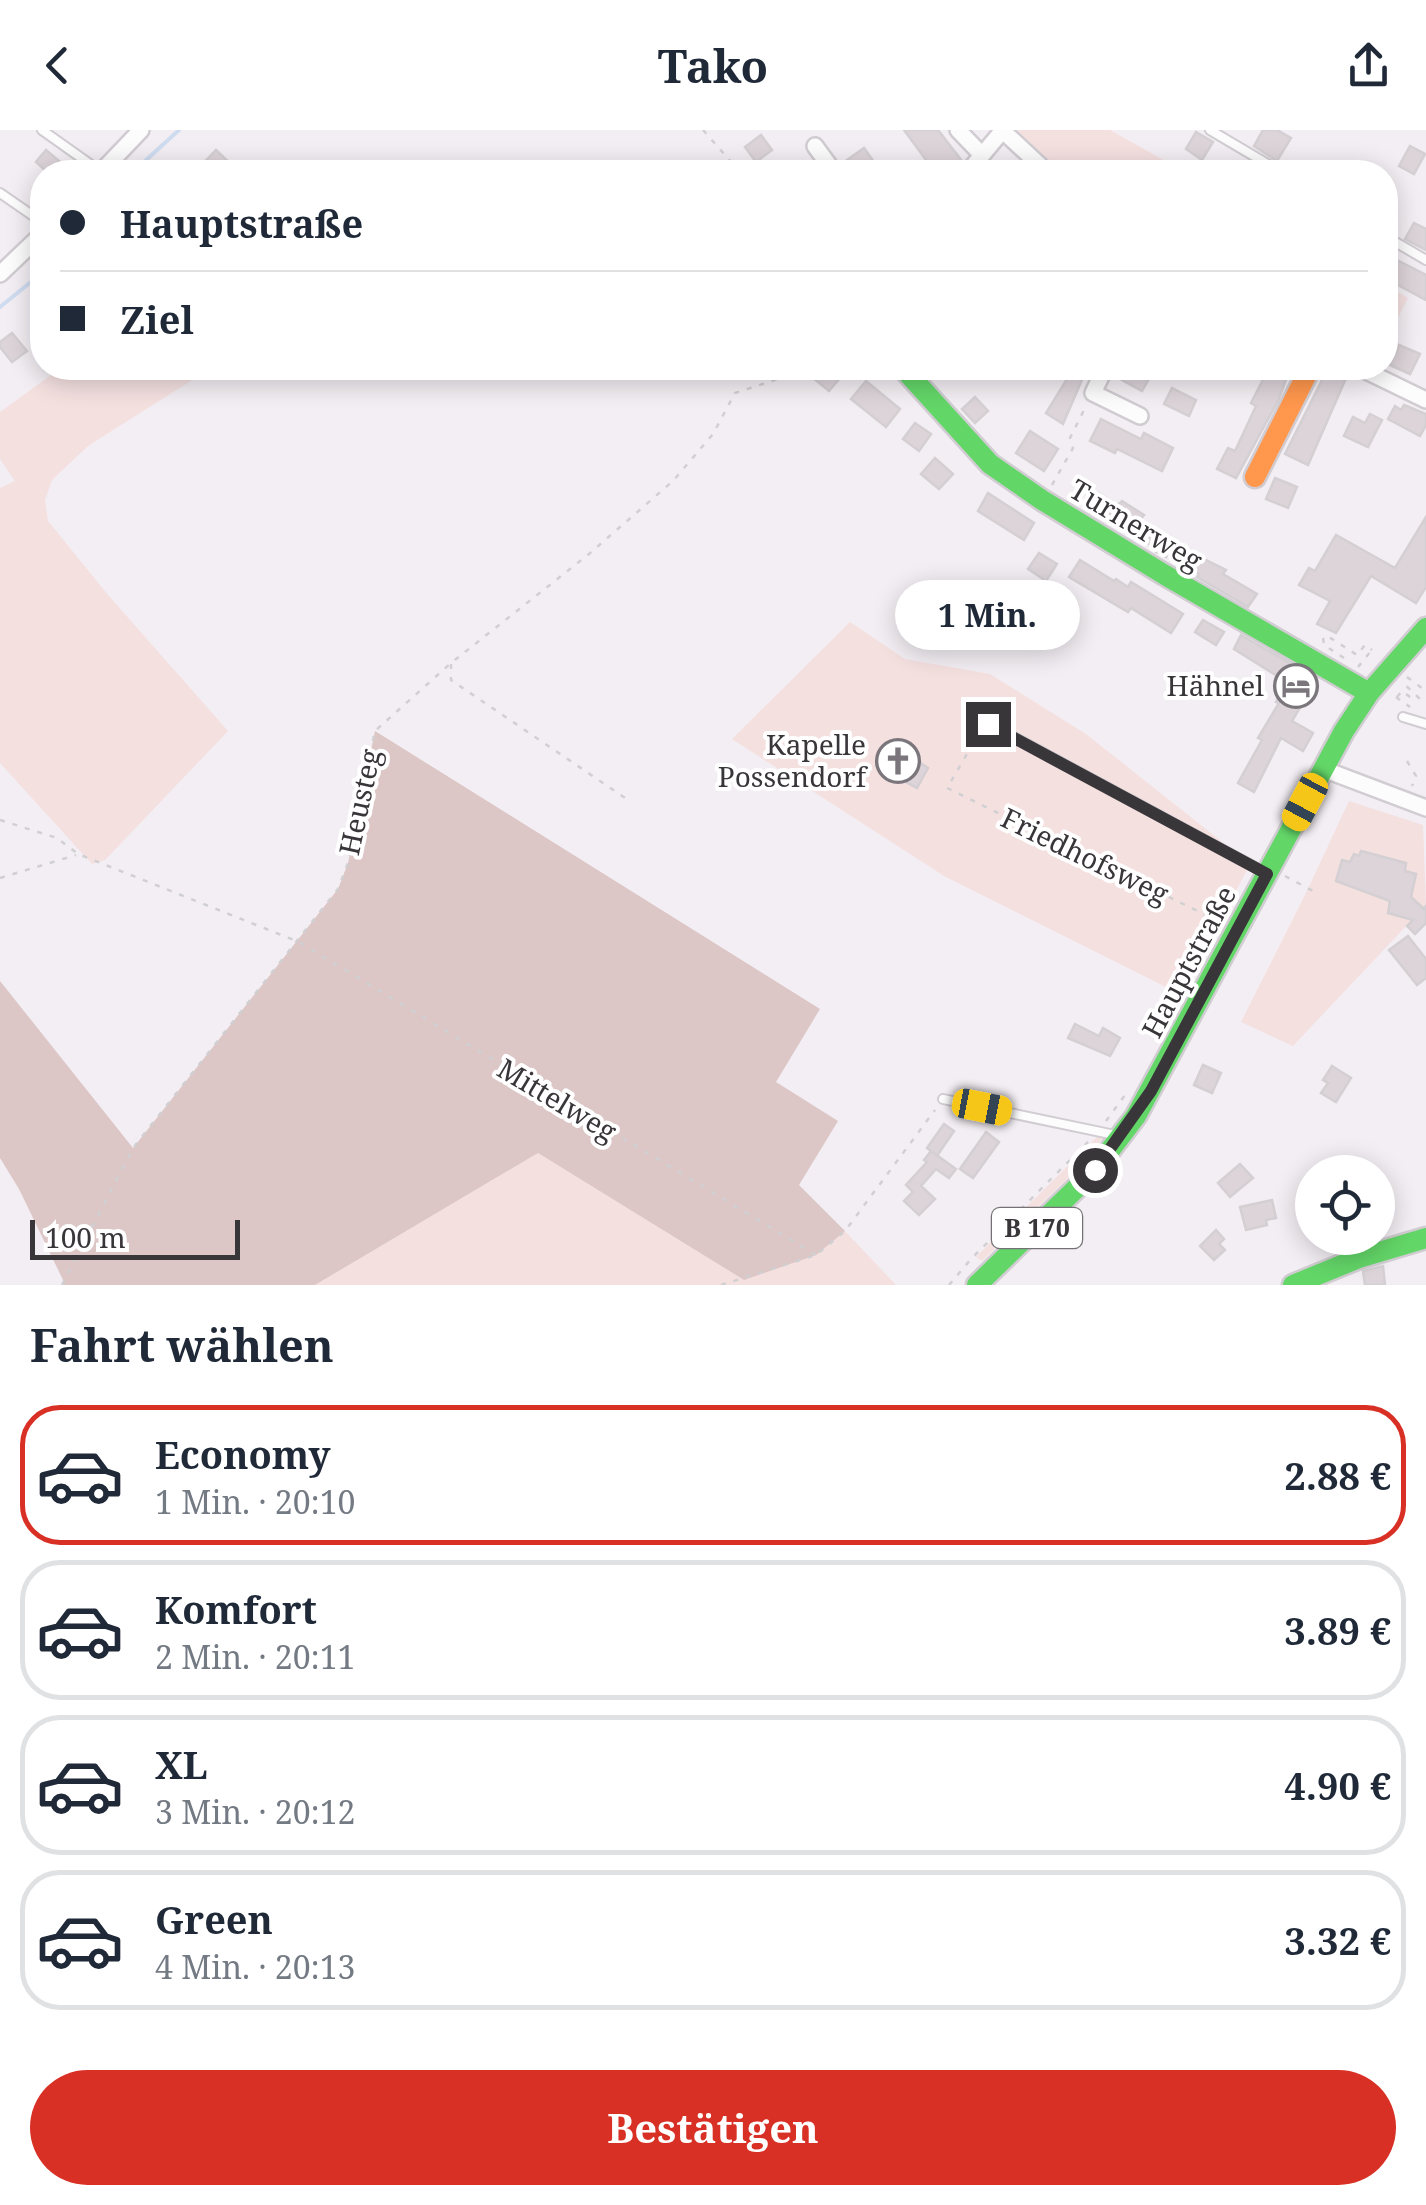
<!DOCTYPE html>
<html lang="de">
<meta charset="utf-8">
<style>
body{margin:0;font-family:"Noto Serif",serif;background:#f6f6f7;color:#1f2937;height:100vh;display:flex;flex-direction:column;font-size:38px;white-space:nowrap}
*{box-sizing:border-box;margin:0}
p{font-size:32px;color:#747a83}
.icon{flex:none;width:55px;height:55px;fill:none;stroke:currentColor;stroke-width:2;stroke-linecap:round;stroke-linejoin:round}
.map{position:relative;height:1155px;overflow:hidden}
.details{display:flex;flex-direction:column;background:#fff;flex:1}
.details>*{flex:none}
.guide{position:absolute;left:30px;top:30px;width:1368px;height:220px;border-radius:40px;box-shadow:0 5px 25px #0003;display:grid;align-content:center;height:220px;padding:0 30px;background:#fff}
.controls{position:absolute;left:1295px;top:1025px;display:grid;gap:20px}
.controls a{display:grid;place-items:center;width:100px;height:100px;border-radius:50%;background:#fff;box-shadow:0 5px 25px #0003;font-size:50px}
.scale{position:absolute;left:30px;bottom:25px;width:210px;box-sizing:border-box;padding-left:10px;border:5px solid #39363a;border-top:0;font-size:28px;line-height:35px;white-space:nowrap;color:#39363a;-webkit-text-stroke:8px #fff;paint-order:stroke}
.end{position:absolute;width:45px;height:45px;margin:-22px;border:12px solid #39363a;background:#fff;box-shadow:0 0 0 5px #fff}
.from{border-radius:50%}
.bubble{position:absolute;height:70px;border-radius:35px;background:#fff;box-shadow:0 5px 25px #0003;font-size:32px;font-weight:700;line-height:70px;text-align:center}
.car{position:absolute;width:30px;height:60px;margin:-30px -15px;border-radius:12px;box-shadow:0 0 8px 2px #0007;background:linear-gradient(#f5c518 24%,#345 0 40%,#f5c518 0 76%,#345 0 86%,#f5c518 0)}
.guide b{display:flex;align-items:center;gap:35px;height:95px;font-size:38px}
.guide b+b{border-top:2px solid #e0e1e3}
.guide i{width:25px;height:25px;background:#1f2937}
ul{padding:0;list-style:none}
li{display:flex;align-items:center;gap:30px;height:140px;margin:0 20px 15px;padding:0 10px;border:5px solid #e0e1e3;border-radius:40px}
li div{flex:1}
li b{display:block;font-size:38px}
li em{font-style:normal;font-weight:700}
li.active{border-color:#d93025}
li>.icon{width:90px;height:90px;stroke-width:1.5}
h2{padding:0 30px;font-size:45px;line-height:120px}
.cta{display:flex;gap:20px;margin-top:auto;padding:20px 30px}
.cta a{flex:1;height:115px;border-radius:60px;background:#d93025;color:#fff;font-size:40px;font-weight:700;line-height:115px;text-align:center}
header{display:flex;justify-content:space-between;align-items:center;height:130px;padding:0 30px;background:#fff;font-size:45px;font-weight:700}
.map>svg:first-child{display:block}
.green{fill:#f5e0e0}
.forest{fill:#dcc6c6}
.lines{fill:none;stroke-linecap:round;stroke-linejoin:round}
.stream{stroke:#cfdcf0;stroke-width:4}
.building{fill:#ddd4d9;stroke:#d4cfd2;stroke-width:2.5}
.lane-casing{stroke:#d0ccd1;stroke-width:12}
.street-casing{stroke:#d0ccd1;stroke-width:20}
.fast-casing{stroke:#d0ccd1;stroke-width:25}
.slow-casing{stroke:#d0ccd1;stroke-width:25}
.path{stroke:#d0cfd1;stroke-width:2.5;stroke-dasharray:5 8;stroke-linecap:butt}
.lane{stroke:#fdfcfd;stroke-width:8}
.street{stroke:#fdfcfd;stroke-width:15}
.fast{stroke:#63d668;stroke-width:20}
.slow{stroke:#ff974d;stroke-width:20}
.route{stroke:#39363a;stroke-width:12}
.labels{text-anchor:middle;stroke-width:8;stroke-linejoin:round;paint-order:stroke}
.shield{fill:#fff;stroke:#747275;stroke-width:2.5}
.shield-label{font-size:25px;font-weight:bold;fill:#39363a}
.street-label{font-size:28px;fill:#39363a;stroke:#fff}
.poi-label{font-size:28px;fill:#39363a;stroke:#fff;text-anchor:end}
</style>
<header><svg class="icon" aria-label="back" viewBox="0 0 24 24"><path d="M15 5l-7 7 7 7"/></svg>Tako<svg class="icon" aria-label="share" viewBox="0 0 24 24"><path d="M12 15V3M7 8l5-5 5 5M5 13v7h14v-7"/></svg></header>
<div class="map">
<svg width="1426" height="1155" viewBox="0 0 1426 1155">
<rect width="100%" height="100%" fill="#f3eef3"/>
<g class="green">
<polygon points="1017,0 1110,0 1185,42 1056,42"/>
<polygon points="1385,155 1408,168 1385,212"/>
<polygon points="61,238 211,238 88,316 52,350 45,370 48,391 108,465 228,601 105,730 92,734 0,633 0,358 15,351 0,329 0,282"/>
<polygon points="850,492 905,529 990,544 1086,604 1250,734 1182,865 944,746 732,609"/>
<polygon points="1349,671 1423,695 1426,775 1293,916 1241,892 1306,763"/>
<polygon points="1099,1005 1103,1008 1066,1050 982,1131 976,1127"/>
<polygon points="538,1023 744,1150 831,1112 845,1101 896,1155 315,1155"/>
</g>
<polygon class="forest" points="375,601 820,879 776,952 838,991 799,1055 845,1101 816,1125 744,1150 538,1023 315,1155 62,1155 63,1150 19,1059 0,1028 0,851 133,1018 338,759 348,733"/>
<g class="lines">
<g class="stream">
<polyline points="133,42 179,0"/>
<polyline points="0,177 42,143"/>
</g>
</g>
<g class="building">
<polygon points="904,0 938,0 962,31 948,42 935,42"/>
<polygon points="1263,0 1277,0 1291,8 1277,31 1254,16"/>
<polygon points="1196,2 1213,12 1202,30 1186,19"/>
<polygon points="761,5 772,20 756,32 745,17"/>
<polygon points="1410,16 1425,24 1414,44 1399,36"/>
<polygon points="864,18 876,35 865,42 856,42 847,30"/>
<polygon points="46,20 65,36 59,42 47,42 36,32"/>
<polygon points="216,20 239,42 195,42"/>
<polygon points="1414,93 1426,99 1426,120 1405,109"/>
<polygon points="1385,124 1426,145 1426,170 1385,148"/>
<polygon points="12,203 27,221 12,232 0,217 0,212"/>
<polygon points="1399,215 1420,224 1410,244 1390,235"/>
<polygon points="823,238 828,238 840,248 829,261 813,248"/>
<polygon points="1047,238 1087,238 1063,294 1046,283 1067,249"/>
<polygon points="1129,238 1142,238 1152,243 1142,261 1122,250"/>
<polygon points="1269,238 1290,238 1279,269 1236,348 1217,339 1228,318 1235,321 1256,276 1251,273"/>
<polygon points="1328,238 1347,246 1308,335 1285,324"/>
<polygon points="866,251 900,279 886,297 851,269"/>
<polygon points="1172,258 1196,270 1189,286 1164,274"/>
<polygon points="975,267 988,281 975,293 962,279"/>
<polygon points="1404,275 1426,284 1426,295 1420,306 1388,289 1395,276 1401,280"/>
<polygon points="1370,284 1382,290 1368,317 1344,306 1353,287 1365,293"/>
<polygon points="1101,289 1141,309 1144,303 1173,318 1162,341 1117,319 1115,323 1090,311"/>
<polygon points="915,293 931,304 919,321 903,309"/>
<polygon points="1030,301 1058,319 1044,341 1016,323"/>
<polygon points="935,328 953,344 939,359 921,344"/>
<polygon points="1275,348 1297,357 1288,378 1266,369"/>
<polygon points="1097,362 1118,375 1122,371 1144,385 1140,390 1170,407 1175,412 1166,427 1156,422 1158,419 1085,380"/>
<polygon points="988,363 1034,393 1024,410 978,381"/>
<polygon points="1426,387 1426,457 1416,473 1371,446 1336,503 1317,494 1330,471 1299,455 1309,438 1315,441 1336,405 1395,438"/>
<polygon points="1039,423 1057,434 1046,451 1028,439"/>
<polygon points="1200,427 1226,440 1223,444 1257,464 1248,477 1197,447 1199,444 1192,440"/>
<polygon points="1080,430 1114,451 1116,449 1128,457 1131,452 1183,484 1171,503 1131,478 1128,482 1069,447"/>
<polygon points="1203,490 1224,502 1216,515 1195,502"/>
<polygon points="1241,505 1314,547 1312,551 1315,552 1292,591 1313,603 1303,621 1281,608 1254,662 1238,653 1262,610 1258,608 1279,573 1276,572 1287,552 1234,519"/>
<polygon points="889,612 928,638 917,658 876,636"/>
<polygon points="1361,721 1406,733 1405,741 1416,744 1411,767 1424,779 1426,776 1426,793 1415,804 1407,796 1413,790 1388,783 1390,771 1336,751 1342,730 1350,732 1354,724 1359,726"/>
<polygon points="1408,806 1426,829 1426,848 1417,855 1389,820"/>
<polygon points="1075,894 1099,906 1103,898 1120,908 1110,926 1068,908"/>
<polygon points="1203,935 1221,943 1212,963 1194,955"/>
<polygon points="1332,936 1351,948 1336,972 1321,963 1328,953 1323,950"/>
<polygon points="944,994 954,1001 937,1026 927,1018"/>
<polygon points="986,1002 999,1012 973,1048 960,1039"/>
<polygon points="931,1021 956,1039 949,1048 936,1039 921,1056 935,1069 919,1085 904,1071 913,1062 906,1055 927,1032 924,1030"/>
<polygon points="1240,1034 1253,1048 1230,1067 1218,1053"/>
<polygon points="1272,1070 1276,1088 1266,1090 1267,1095 1246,1100 1240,1077"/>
<polygon points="1216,1100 1224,1109 1219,1114 1225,1120 1214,1130 1200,1116"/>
<polygon points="1383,1136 1385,1155 1365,1155 1363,1141"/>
</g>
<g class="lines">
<g class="lane-casing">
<g id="lane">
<polyline points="42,0 101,42"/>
<polyline points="1210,0 1281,42"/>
<polyline points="0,63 42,92"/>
<polyline points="1385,106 1426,130"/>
<polyline points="1403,587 1426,594"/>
<polyline points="988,593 1266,743"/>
<polyline points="943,969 1115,1005"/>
</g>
</g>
<g class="street-casing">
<g id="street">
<polyline points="958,0 982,25"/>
<polyline points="1003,1 1047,42"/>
<polyline points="815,16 834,42"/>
<polyline points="101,42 141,0"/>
<polyline points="968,42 1003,0"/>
<polyline points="0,144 42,104"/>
<polyline points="1105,238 1093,263 1140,286"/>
<polyline points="1360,238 1426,270"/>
<polyline points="1323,639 1426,678"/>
</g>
</g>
<g class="fast-casing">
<g id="fast">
<polyline points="903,238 990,334 1042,370 1165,445 1369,563"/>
<polyline points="977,1155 1095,1040 1136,986 1344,601 1369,563 1426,498"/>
<polyline points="1293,1155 1359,1128 1426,1108"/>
</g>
</g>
<g class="slow-casing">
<polyline id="slow" points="1255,347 1310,238"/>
</g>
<g class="path">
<polyline points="703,0 740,42"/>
<polyline points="1052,355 1073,318 1070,308 1085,278"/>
<polyline points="1344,528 1324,515 1323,507 1329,507 1357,525 1365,515 1372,520"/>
<polyline points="451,534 451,550 631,672"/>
<polyline points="1358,537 1371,521"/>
<polyline points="1407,547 1426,561"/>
<polyline points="1396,567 1410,577"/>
<polyline points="1397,567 1402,561 1410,567 1419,568 1401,551"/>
<polyline points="980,602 947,658 1218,791"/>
<polyline points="1407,631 1416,646 1412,656"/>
<polyline points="0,690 57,708 78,724 299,812 816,1125"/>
<polyline points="1285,746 1313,761"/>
<polyline points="0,748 76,725"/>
<polyline points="1106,991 1125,965"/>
<polyline points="62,1155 133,1018 338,759 348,733 375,601 451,533 589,424 673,351 713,304 735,263 784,247 794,238"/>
<polyline points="721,1155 816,1125 845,1101 935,980"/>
<polyline points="949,1155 971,1129 1088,1012"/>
</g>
<use href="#lane" class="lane"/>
<use href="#street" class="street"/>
<use href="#fast" class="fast"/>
<use href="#slow" class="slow"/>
</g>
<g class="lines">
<polyline class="route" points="988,594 1267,744 1151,961 1095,1040"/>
</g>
<defs>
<g id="hotel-ring" transform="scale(2.25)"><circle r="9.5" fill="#fff" stroke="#7a767b" stroke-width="1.5"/><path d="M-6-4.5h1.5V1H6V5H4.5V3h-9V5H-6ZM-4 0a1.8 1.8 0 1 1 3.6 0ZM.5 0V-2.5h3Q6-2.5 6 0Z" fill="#7a767b"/></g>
<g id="church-ring" transform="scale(2.25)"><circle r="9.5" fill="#fff" stroke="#7a767b" stroke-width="1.5"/><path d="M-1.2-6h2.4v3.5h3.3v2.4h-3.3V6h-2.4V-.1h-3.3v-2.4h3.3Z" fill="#7a767b"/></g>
</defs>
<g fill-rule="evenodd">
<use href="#hotel-ring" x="1296" y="556"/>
<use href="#church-ring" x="898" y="631"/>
</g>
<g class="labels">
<rect class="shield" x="992" y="1078" width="90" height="40" rx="8"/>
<g class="shield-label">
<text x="1037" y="1107">B 170</text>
</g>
<g class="street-label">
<text transform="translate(1136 395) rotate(31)" y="10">Turnerweg</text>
<text transform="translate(360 672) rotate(-78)" y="10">Heusteg</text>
<text transform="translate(1085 726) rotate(26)" y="10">Friedhofsweg</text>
<text transform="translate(1189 832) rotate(-62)" y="10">Hauptstraße</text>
<text transform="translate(557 970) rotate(31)" y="10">Mittelweg</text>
</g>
<g class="poi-label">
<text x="1264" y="566">Hähnel</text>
<text x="866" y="625">Kapelle<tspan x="866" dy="32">Possendorf</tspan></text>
</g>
</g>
</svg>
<div class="controls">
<a><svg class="icon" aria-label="locate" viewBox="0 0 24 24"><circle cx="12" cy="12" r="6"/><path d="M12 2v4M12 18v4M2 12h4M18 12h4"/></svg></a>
</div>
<div class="scale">100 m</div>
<i class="end from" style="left:1095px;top:1040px"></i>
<i class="end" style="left:988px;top:594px"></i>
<div class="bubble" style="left:895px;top:450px;width:185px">1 Min.</div>
<i class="car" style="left:1305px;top:672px;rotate:208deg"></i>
<i class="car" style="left:982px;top:977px;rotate:101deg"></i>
<div class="guide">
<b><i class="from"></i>Hauptstraße</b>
<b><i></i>Ziel</b>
</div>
</div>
<section class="details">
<h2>Fahrt wählen</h2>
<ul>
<li class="active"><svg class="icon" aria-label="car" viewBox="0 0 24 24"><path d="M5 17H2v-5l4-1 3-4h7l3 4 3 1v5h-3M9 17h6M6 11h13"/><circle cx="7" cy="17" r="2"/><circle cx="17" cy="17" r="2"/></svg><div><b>Economy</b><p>1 Min. · 20:10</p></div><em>2.88 €</em></li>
<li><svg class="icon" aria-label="car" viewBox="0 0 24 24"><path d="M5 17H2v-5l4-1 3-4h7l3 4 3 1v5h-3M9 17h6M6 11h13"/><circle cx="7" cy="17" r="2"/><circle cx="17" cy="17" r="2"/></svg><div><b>Komfort</b><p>2 Min. · 20:11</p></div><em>3.89 €</em></li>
<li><svg class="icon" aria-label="car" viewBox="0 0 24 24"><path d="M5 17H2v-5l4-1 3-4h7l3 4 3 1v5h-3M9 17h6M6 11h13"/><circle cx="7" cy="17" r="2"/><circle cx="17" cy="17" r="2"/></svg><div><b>XL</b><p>3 Min. · 20:12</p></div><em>4.90 €</em></li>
<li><svg class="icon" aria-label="car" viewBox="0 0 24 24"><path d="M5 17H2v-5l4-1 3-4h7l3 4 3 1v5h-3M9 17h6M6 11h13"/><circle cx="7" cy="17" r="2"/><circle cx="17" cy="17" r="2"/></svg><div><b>Green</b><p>4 Min. · 20:13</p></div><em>3.32 €</em></li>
</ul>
<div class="cta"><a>Bestätigen</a></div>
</section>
